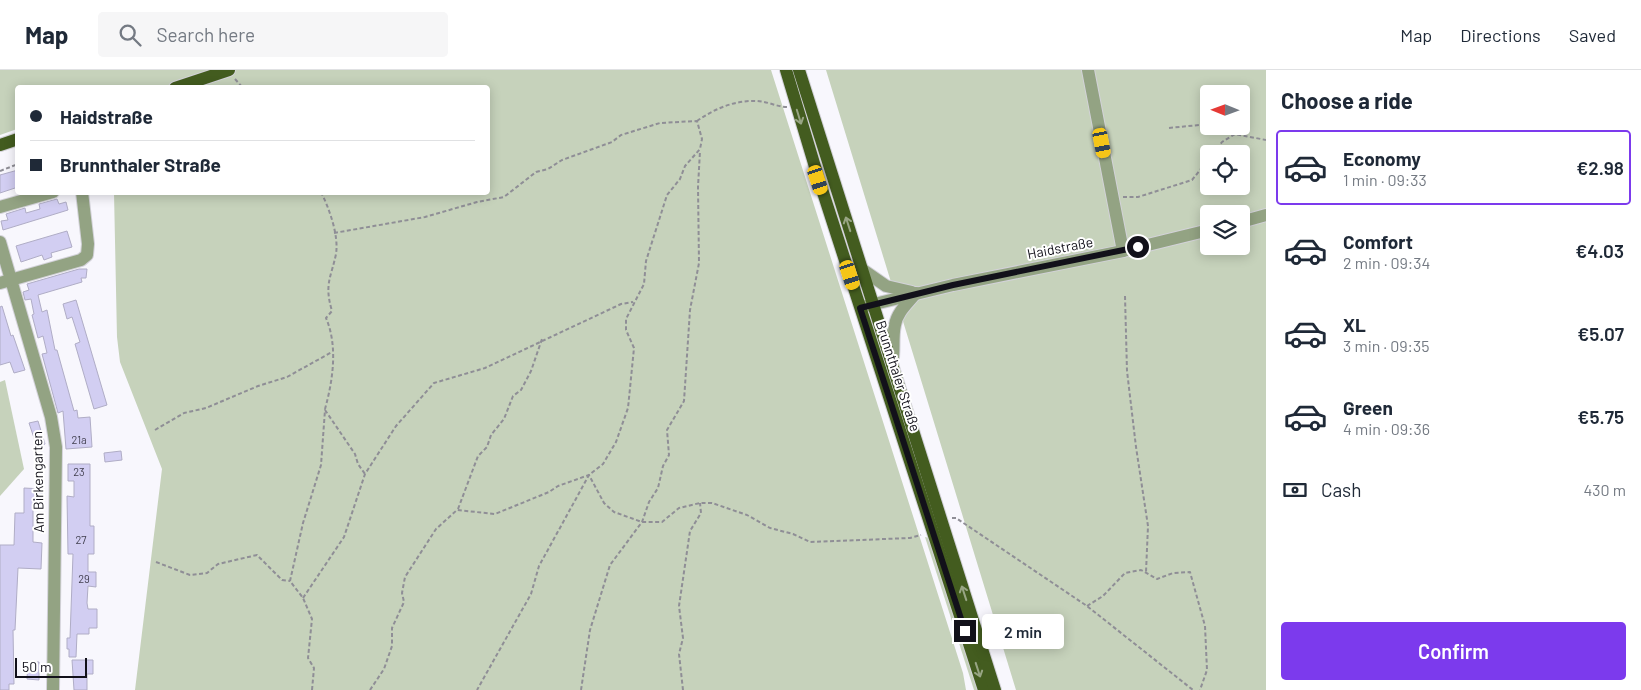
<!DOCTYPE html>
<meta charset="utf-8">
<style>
body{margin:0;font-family:Barlow,sans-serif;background:#f6f6f7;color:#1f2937;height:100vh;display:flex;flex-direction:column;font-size:19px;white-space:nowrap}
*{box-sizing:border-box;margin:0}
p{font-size:16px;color:#747a83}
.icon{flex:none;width:28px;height:28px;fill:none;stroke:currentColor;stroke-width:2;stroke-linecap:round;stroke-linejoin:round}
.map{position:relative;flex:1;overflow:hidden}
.drawer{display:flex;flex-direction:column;background:#fff;width:375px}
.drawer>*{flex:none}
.guide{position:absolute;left:15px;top:15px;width:475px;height:110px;border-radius:5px;box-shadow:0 2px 12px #0003;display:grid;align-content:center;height:110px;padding:0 15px;background:#fff}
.needle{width:32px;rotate:271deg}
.buttons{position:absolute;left:1200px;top:15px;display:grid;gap:10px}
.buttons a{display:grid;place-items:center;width:50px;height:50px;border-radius:5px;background:#fff;box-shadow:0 2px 12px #0003;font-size:25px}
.scale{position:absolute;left:15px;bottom:12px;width:72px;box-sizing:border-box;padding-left:5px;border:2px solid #12111a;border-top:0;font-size:14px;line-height:18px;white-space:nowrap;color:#12111a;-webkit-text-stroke:4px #fff;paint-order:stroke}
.end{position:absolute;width:22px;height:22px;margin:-11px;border:6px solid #12111a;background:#fff;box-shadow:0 0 0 2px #fff}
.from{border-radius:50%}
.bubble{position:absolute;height:35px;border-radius:5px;background:#fff;box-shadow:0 2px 12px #0003;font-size:16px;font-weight:600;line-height:35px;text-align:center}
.car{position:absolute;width:15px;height:30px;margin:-15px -8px;border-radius:6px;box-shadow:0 0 4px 1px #0007;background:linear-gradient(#f5c518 24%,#345 0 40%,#f5c518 0 76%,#345 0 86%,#f5c518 0)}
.guide b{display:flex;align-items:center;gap:18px;height:48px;font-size:19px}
.guide b+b{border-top:1px solid #e0e1e3}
.guide i{width:12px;height:12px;background:#1f2937}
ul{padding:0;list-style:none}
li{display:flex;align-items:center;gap:15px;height:75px;margin:0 10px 8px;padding:0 5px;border:2px solid transparent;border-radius:5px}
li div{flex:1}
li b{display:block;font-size:19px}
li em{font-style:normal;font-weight:600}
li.current{border-color:#7c3aed}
li>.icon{width:45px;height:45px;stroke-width:1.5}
h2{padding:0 15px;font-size:22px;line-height:60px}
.pay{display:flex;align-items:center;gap:12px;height:55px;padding:0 15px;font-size:19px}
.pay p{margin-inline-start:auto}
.cta{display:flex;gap:10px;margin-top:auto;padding:10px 15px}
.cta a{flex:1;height:58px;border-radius:5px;background:#7c3aed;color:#fff;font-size:20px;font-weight:600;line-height:58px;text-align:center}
header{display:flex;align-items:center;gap:30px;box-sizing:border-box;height:70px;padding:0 25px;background:#fff;border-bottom:1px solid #e0e1e3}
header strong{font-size:24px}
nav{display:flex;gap:28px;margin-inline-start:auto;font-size:18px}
.search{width:350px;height:45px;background:#f6f6f7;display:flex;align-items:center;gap:12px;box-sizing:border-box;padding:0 18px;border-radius:5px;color:#747a83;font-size:19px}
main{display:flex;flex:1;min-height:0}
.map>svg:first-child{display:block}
.green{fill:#c6d2bb;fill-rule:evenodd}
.building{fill:#d2cef2;stroke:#b0adc6}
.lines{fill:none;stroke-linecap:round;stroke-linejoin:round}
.minor-casing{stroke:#d3d2d9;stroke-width:14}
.major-casing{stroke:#d3d2d9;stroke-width:14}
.path{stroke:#8f8e96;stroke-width:2;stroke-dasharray:4 2.5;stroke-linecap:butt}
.minor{stroke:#93a383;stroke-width:12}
.major{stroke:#435c1f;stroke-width:12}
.oneway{stroke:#98a584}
.route{stroke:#12111a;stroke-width:6}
.labels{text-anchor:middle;stroke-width:4;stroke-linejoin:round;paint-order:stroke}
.number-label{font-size:11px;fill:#424050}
.street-label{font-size:14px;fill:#12111a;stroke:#fff}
</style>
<header>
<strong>Map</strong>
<div class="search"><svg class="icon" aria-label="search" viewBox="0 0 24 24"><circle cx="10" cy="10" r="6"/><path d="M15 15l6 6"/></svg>Search here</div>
<nav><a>Map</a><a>Directions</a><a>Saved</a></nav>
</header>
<main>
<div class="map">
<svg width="1266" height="620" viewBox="0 0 1266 620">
<rect width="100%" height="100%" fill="#f8f7fd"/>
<g class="green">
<polygon points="0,0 771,0 963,603 966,620 135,620 162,399 120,292 117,267 114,123 488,122 488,18 18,18 17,59 0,65"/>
<path d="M826,0H1266V620H1016ZM1209,24H1241V56H1209ZM1209,84H1241V116H1209ZM1209,144H1241V176H1209Z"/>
<polygon points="5,310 24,399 0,426 0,312"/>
<polygon points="925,467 929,468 978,620 974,620"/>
</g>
<g class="building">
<polygon points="18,100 18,117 0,123 0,105"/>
<polygon points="57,129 59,134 66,132 68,140 3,160 1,151 8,150 6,144 25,138 26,143 40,139 39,134"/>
<polygon points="67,161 72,177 51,183 52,187 44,190 42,185 21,192 16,176"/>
<polygon points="79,199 87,199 86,208 81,208 82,212 38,225 42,242 47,240 55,280 57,280 74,341 77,340 78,348 90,347 92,377 66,379 63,341 58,343 42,284 47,283 43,266 38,268 32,245 34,244 31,229 25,230 23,222 29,220 27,214"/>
<polygon points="76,230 107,335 94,339 75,274 80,272 72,247 67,249 63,234"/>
<polygon points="2,236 11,266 13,265 25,300 14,303 10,292 0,295 0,237"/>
<polygon points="38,351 45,374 37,377 29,353"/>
<polygon points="121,381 122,390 105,392 104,383"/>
<polygon points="68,394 90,394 90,456 94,456 94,484 88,484 88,502 96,502 96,517 88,516 87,533 88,539 97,539 97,558 89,558 89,564 77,564 76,587 69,587 69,579 67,579 67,568 70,568 73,484 68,484 67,426 74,427 74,411 68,411"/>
<polygon points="24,418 42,419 42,438 33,438 33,472 42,473 41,499 18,498 15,560 13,560 14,614 9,614 9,620 0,620 0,475 14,475 15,443 24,443"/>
<polygon points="72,590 93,590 93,604 87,604 87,620 74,620"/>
<polygon points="28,592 39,592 39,610 27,609"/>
</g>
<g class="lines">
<g class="minor-casing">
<g id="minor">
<polyline points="1088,0 1123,181"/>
<polyline points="0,137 53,122"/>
<polyline points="1241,152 1266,145"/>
<polyline points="0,172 51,347 56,377 53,620"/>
<polyline points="863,200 886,216 912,222"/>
<polyline points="0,213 81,190 87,185 88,174 82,122"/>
<polyline points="862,237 953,215 1123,181 1209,160"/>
<path d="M892,294C895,281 892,268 895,255C897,242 908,233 916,223"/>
</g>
</g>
<g class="major-casing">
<g id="major">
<polyline points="786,0 819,110 984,620"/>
<polyline points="799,0 995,620"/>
<polyline points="175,18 229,0"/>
<polyline points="0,75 18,69"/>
</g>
</g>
<g class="path">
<polyline points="235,9 243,18"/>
<path d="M697,51C714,39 735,30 756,31C767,31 777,37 787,37"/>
<polyline points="1221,56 1235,64"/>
<polyline points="1169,58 1209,54"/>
<polyline points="1213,84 1222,72 1235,64 1266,70"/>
<polyline points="0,101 18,94"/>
<path d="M321,122C329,138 339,165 336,184C331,208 324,214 332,241L326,248C338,276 333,310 325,339"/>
<polyline points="1123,127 1138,127 1192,110 1209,89"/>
<polyline points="334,163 425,147 477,132 504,127 536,102 548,99 562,90 612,72 621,65 660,53 697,51 702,69 700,79 685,96 680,109 667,125 646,191 644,214 626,249 626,260 634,278 628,338 616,372 603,394 589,405 539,496 531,524 477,620"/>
<polyline points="1125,226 1127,301 1136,377 1148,456 1146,502"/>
<polyline points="155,360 184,343 206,338 258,316 287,307 332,282"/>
<polyline points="458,439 478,386 487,377 491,365 504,349 513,326 521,320 531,301 542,269"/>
<polyline points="952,448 956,448 1087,536 1193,620"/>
<polyline points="156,492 190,505 207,503 218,494 257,485 282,510 290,511"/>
<polyline points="303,528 344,467 365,404 396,356 434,313 485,298 621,234 633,232"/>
<polyline points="1087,536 1103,526 1125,503 1141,500 1157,509 1173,503 1190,502 1205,556 1207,600 1200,620"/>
<polyline points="312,620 314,598 308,588 312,549 303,528 290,511 303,453 321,395 325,340 355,384 358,394 365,404"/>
<polyline points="370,620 384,599 392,576 392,558 404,532 402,523 405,507 436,459 457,440 495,444 549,422 558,416 589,405 604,433 614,442 642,452 662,452 679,438 700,433 712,433 747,445 770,458 793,464 810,472 910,468 921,465"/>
<polyline points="581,620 590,560 610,495 642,452 649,432 658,418 663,396 669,385 667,360 684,331 690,240 699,193 698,117 700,81"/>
<polyline points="683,620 679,584 683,568 679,536 690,461 701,443 700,433"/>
</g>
<use href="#minor" class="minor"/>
<use href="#major" class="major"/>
</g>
<defs><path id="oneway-shaft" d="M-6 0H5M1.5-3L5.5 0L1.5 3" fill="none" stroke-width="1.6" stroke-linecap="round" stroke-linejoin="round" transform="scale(1.25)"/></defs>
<g class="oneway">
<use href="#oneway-shaft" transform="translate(799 47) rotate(73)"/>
<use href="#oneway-shaft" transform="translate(848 154) rotate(-108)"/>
<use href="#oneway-shaft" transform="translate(964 523) rotate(-108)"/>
<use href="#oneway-shaft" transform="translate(978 600) rotate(72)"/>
</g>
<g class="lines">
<polyline class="route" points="965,561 860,238 953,215 1138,177"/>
</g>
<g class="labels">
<g class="number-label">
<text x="79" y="374">21a</text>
<text x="79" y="406">23</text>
<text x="81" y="474">27</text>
<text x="84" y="513">29</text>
</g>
<g class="street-label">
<text transform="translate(1060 178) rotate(-11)" y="5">Haidstraße</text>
<text transform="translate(898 306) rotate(72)" y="5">Brunnthaler Straße</text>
<text transform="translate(38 412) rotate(-91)" y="5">Am Birkengarten</text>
</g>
</g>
</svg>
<div class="buttons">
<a><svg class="needle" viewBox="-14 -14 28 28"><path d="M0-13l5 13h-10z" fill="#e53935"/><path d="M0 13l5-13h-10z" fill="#747a83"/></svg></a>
<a><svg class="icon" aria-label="locate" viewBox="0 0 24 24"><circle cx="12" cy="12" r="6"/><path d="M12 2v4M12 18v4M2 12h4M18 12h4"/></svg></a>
<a><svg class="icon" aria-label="layers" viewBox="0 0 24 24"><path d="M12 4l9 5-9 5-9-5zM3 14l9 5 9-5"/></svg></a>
</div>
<div class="scale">50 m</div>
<i class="end from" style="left:1138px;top:177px"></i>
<i class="end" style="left:965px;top:561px"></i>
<div class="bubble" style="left:982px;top:544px;width:82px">2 min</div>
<i class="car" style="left:1102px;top:73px;rotate:169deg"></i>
<i class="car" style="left:818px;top:110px;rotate:162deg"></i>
<i class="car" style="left:850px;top:205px;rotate:162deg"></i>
<div class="guide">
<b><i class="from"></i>Haidstraße</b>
<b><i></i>Brunnthaler Straße</b>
</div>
</div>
<section class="drawer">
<h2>Choose a ride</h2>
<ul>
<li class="current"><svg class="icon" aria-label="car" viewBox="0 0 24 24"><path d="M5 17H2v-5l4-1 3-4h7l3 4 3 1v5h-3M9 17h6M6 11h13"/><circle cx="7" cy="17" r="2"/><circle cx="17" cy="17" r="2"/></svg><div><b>Economy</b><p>1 min · 09:33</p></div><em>€2.98</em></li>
<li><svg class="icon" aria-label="car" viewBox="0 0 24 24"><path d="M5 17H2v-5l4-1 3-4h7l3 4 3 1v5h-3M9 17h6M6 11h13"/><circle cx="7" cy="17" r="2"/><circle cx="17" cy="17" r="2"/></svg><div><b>Comfort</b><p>2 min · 09:34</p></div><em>€4.03</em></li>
<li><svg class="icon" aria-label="car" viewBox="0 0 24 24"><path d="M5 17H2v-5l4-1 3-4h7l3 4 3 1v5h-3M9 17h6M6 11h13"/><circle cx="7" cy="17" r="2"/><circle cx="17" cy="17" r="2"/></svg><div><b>XL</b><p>3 min · 09:35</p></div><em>€5.07</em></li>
<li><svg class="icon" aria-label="car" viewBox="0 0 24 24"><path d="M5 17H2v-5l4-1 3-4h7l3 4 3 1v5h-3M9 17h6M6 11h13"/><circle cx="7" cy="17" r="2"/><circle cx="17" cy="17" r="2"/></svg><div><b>Green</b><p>4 min · 09:36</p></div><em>€5.75</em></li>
</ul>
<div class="pay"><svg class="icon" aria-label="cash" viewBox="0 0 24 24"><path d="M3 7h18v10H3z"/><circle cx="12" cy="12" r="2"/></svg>Cash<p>430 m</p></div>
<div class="cta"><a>Confirm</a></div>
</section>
</main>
